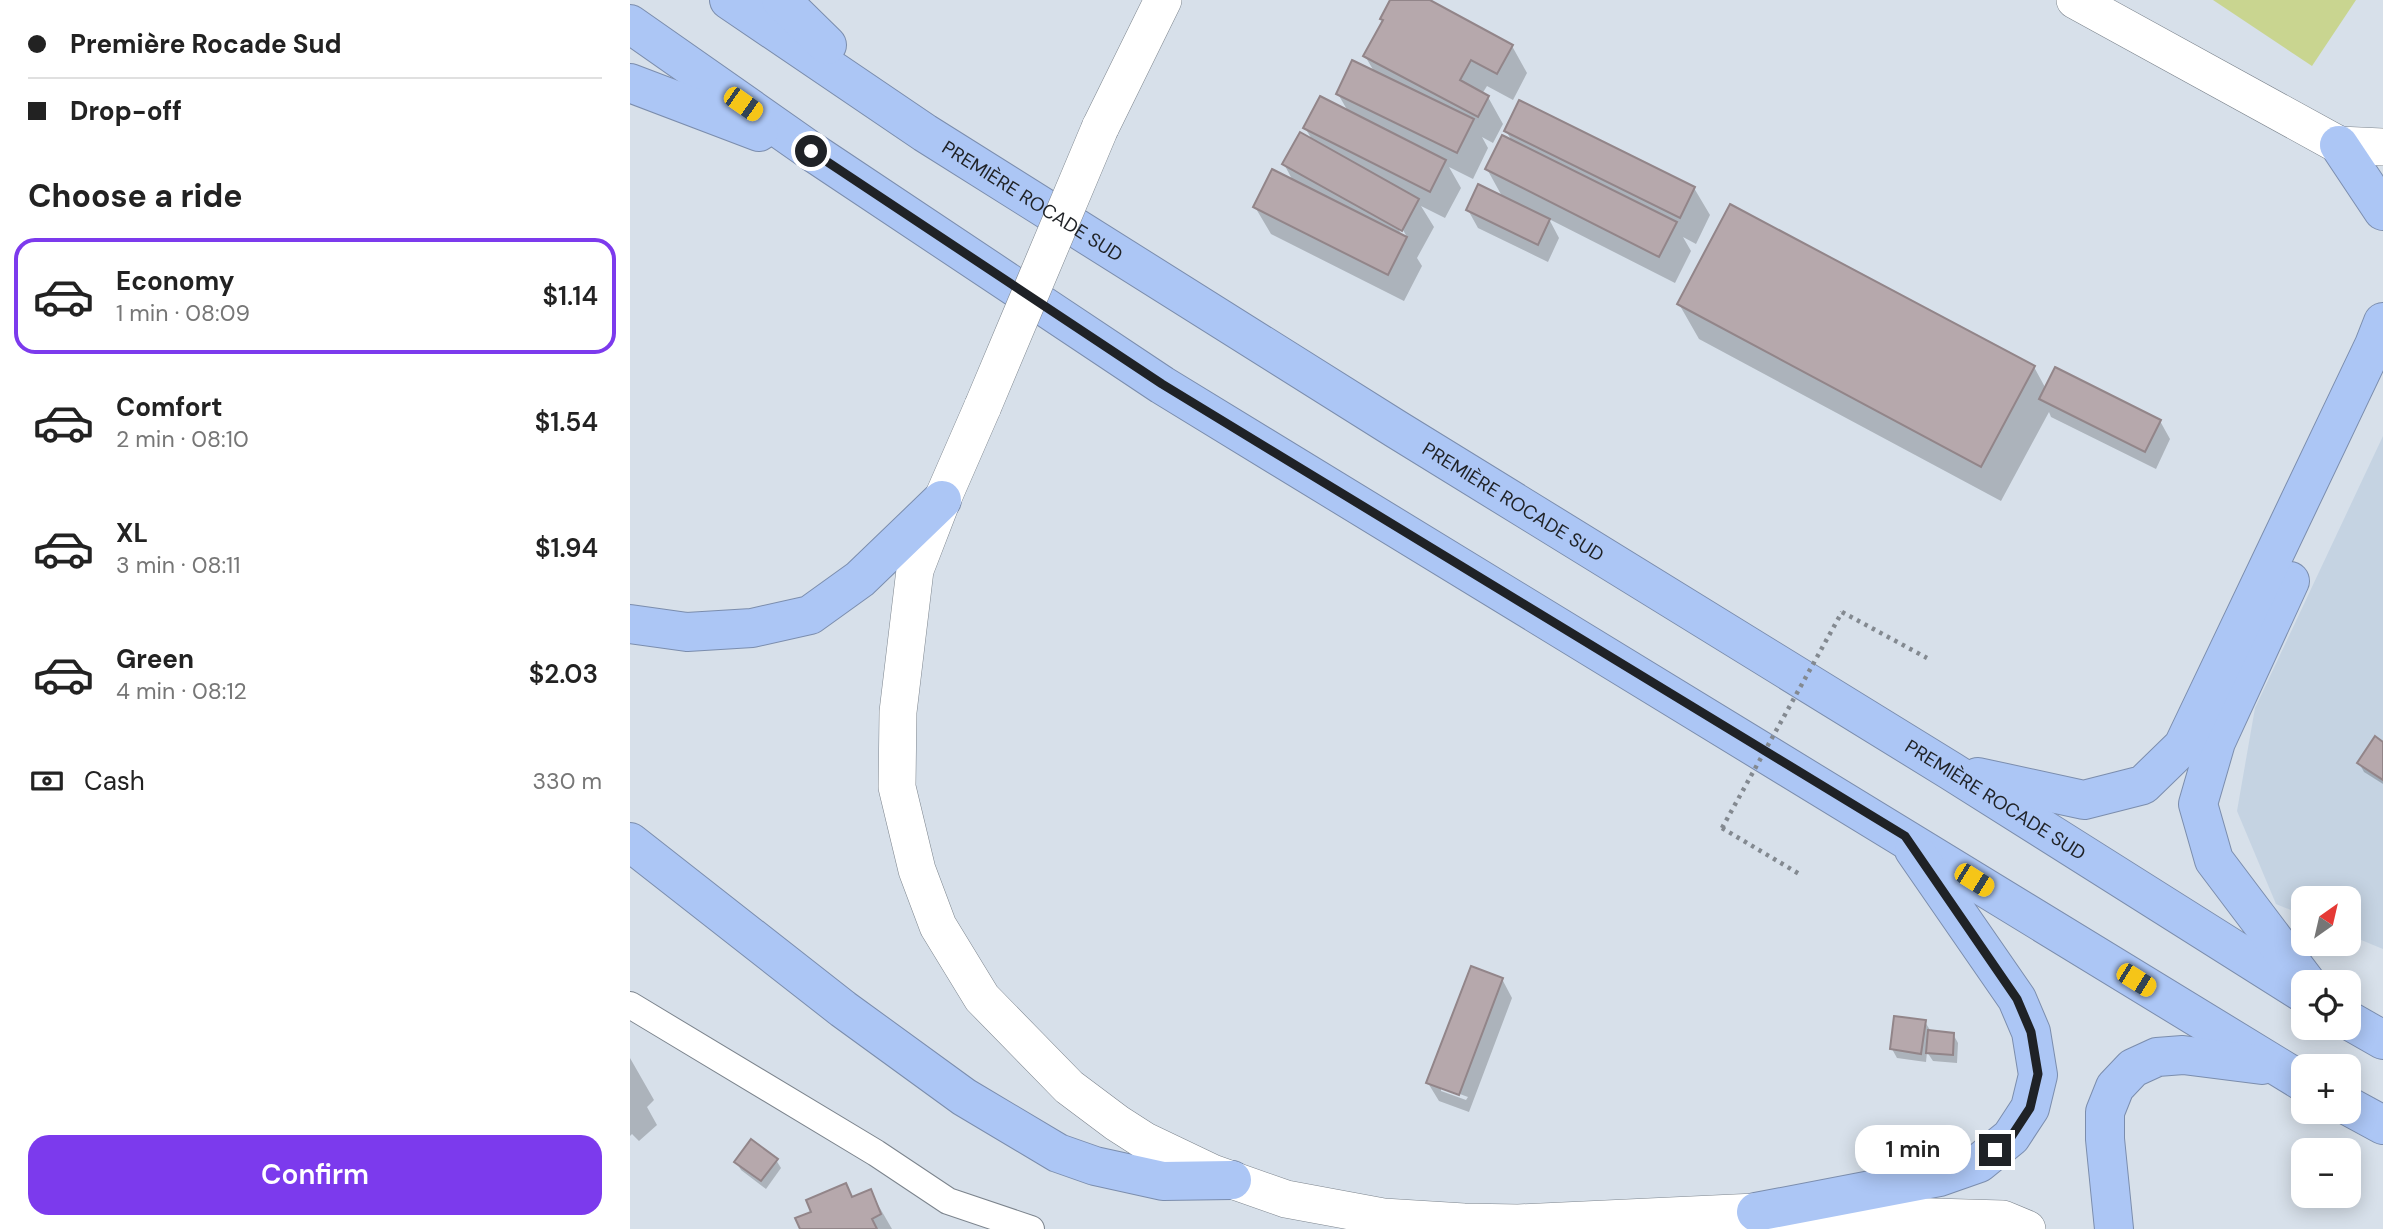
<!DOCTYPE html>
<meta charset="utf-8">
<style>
body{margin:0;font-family:"DM Sans",sans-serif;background:#f6f6f6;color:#222;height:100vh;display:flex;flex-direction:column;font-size:26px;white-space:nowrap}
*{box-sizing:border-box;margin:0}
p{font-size:23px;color:#767676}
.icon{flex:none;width:38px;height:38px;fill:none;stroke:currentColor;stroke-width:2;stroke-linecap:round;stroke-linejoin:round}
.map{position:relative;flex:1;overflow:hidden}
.panel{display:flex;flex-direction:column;background:#fff;width:630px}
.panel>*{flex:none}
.top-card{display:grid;align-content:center;height:154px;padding:0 28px;background:#fff}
.needle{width:46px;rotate:34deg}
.tools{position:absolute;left:1661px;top:886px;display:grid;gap:14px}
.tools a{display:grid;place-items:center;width:70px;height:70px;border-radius:14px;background:#fff;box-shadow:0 4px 18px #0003;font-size:35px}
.end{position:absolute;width:32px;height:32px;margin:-16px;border:9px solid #1f2226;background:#fff;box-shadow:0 0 0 4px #fff}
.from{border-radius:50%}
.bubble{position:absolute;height:49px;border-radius:21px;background:#fff;box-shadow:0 4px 18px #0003;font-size:23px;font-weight:600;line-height:49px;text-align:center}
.car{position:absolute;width:21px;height:42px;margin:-21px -10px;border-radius:9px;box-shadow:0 0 5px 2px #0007;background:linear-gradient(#f5c518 24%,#345 0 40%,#f5c518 0 76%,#345 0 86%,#f5c518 0)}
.top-card b{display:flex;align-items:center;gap:24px;height:66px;font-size:26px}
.top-card b+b{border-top:2px solid #e0e0e0}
.top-card i{width:18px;height:18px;background:#222}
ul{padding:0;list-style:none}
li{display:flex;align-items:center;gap:21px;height:116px;margin:0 14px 10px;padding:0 14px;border:4px solid transparent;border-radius:21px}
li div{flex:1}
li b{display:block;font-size:26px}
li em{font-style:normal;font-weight:600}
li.current{border-color:#7c3aed}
li>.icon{width:63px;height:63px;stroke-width:1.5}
h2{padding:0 28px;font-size:32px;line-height:84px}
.pay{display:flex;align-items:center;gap:18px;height:77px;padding:0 28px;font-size:26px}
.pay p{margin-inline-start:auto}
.cta{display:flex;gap:14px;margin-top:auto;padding:14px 28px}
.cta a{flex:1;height:80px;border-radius:21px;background:#7c3aed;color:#fff;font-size:28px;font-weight:600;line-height:80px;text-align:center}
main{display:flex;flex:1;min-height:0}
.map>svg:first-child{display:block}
.built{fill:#c5d3e2}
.green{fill:#c9d590}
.shadow{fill:#0003;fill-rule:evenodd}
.building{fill:#b6a8ac;stroke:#928589;stroke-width:2}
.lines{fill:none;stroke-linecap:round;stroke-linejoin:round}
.street-casing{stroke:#7c848d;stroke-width:28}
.secondary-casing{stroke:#7c848d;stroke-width:38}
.highway-casing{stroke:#7b8dad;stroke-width:40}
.path{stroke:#838990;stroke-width:4.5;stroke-dasharray:3.5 5;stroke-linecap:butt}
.street{stroke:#fff;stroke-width:26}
.secondary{stroke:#fff;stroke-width:37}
.highway{stroke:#acc6f5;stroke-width:38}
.secondary-bridge-casing{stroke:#7c848d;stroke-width:38;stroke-linecap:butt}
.path-bridge{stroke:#838990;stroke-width:4.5;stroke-dasharray:3.5 5;stroke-linecap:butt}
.secondary-bridge{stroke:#fff;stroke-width:37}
.route{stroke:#1f2226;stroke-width:9}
.labels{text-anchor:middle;stroke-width:5;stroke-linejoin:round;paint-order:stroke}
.street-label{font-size:19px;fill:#1f2226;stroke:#fff}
</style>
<main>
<section class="panel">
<div class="top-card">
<b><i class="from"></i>Première Rocade Sud</b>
<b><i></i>Drop-off</b>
</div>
<h2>Choose a ride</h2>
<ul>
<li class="current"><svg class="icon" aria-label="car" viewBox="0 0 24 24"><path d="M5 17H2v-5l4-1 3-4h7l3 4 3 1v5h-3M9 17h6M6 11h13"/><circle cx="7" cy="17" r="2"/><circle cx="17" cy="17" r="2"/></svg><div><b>Economy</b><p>1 min · 08:09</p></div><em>$1.14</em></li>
<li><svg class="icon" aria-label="car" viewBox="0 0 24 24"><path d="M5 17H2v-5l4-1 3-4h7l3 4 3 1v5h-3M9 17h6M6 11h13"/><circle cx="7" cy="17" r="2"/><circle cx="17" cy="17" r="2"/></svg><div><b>Comfort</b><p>2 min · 08:10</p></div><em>$1.54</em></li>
<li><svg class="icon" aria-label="car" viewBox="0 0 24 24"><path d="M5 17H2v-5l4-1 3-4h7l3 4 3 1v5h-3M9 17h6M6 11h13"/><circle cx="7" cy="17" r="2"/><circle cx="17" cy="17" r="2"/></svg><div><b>XL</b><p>3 min · 08:11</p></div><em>$1.94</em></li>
<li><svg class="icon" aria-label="car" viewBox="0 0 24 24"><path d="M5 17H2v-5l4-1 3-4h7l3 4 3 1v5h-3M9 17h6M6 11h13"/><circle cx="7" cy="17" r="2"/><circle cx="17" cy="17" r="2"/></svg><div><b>Green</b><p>4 min · 08:12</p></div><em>$2.03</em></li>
</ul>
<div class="pay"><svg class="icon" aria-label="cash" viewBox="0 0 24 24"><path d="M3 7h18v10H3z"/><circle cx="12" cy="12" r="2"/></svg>Cash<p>330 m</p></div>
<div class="cta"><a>Confirm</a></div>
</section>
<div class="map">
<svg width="1753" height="1229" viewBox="0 0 1753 1229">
<rect width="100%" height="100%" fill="#d7e0ea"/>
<polygon class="built" points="1753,436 1753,949 1719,935 1718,898 1673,898 1673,915 1646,904 1607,811 1625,708"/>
<polygon class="green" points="1583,0 1726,0 1682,66"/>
<g class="shadow">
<path d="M763,0H796L882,46L897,73L883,100L857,86L852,94L858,97L873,124L863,143L852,137L858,148L843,179L819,167L831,188L815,218L791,206L804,227L787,258L792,266L774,301L641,234L625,207L663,181L654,164L683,141L675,128L719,113L708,94L745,73L735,56ZM769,223L777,237H773L766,225Z"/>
<polygon points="876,131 1064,188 1080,215 1066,244 1053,237 1061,251 1045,283 919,219 929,238 918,262 848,228 838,210 873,198 857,169 882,141"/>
<polygon points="1049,304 1404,367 1416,389 1530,421 1540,439 1526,469 1421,417 1419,412 1371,501 1069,339"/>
<polygon points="1745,739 1753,744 1753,784 1734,772 1729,763"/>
<path d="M872,979L882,998L839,1112L809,1101L798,1083ZM811,1087L838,1097L836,1100L811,1091Z"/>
<polygon points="1295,1022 1300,1030 1323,1034 1328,1043 1327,1063 1303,1061 1297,1052 1296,1062 1267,1058 1262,1049"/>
<polygon points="0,1058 24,1100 17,1107 27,1125 9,1141 2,1134 0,1136"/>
<polygon points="146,1160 151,1168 136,1189 111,1170 106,1162"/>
<polygon points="240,1191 262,1229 172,1229 222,1199"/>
</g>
<g class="building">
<polygon points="760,0 800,0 883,45 867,74 841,60 830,80 859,96 848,117 733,56 753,20 750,19"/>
<polygon points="722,60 844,119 827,153 706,94"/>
<polygon points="690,96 816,160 800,192 673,128"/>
<polygon points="889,100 1065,187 1050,218 874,131"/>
<polygon points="670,132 789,199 772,231 652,164"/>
<polygon points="872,135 1047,222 1029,257 855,169"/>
<polygon points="642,169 777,237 758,275 623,207"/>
<polygon points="848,184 920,219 908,245 836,210"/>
<polygon points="1100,204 1405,366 1351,467 1047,304"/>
<polygon points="1425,367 1531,420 1515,452 1409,399"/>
<polygon points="1745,736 1753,742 1753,780 1727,763"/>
<polygon points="841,966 873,978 829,1095 796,1083"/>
<polygon points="1264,1016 1296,1020 1291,1054 1260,1049"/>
<polygon points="1298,1030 1324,1033 1323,1055 1296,1053"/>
<polygon points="121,1139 148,1159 131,1181 104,1162"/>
<polygon points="216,1183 222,1197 241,1189 251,1214 242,1219 247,1229 170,1229 165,1218 181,1212 176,1200"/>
</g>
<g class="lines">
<g class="street-casing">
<polyline id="street" points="0,1005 246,1153 318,1201 401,1229"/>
</g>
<g class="secondary-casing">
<g id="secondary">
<polyline points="1445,0 1709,145 1753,147"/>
<polyline points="470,128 533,0"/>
<polyline points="353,406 312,500 285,570 268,712 267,787 287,870 308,926 352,998 439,1087 487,1123 515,1141 582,1173 656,1199 753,1217 834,1222 888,1223 1126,1212 1373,1219 1397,1229"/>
</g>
</g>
<g class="highway-casing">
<g id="highway">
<path id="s1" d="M99,0L295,133L766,429L1321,771L1673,993"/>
<polyline points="151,0 197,45"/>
<polyline points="0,24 181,151 532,385 1673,1082"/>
<polyline points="0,83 129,132"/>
<polyline points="1709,145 1753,211"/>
<polyline points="1660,581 1586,742 1568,804 1584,860 1676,982"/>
<polyline points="0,624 57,632 122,628 180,615 230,579 312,500"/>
<polyline points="1348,777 1454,800 1513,785 1553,746 1744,345 1753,322"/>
<polyline points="0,842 213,1009 334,1097 428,1153 465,1166 533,1181 602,1180"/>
<polyline points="1718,1020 1753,1040"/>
<polyline points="1718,1106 1753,1125"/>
<polyline points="1126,1212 1309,1177 1349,1163 1381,1137 1400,1108 1408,1075 1401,1032 1387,999 1284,850"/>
<polyline points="1484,1229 1475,1139 1475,1112 1485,1087 1503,1068 1527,1057 1553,1055 1632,1065"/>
</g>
</g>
<g class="path">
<polyline points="1212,612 1297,658"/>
<polyline points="1092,828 1171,875"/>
</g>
<use href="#street" class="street"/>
<use href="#secondary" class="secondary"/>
<use href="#highway" class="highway"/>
<g class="secondary-bridge-casing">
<polyline id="secondary-bridge" points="353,406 470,128"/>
</g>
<polyline class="path-bridge" points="1092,828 1212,612"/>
<use href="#secondary-bridge" class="secondary-bridge"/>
</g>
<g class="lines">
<polyline class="route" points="181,151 532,384 1275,836 1387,999 1401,1032 1408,1074 1400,1108 1381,1137 1365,1150"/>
</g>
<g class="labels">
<g class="street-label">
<text dy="7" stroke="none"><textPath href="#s1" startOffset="364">PREMIÈRE ROCADE SUD</textPath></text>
<text dy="7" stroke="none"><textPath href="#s1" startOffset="931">PREMIÈRE ROCADE SUD</textPath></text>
<text dy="7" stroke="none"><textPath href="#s1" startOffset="1498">PREMIÈRE ROCADE SUD</textPath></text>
</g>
</g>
</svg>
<div class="tools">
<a><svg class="needle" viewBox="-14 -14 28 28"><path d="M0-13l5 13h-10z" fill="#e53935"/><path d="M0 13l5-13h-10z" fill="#767676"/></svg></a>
<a><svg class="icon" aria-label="locate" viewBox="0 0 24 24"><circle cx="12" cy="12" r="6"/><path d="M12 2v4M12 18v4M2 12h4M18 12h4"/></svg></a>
<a>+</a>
<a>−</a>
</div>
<i class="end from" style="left:181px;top:151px"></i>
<i class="end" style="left:1365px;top:1150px"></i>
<div class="bubble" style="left:1225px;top:1125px;width:116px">1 min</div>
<i class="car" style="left:113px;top:104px;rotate:125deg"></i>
<i class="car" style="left:1344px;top:880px;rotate:122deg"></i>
<i class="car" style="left:1506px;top:980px;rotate:122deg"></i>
</div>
</main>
